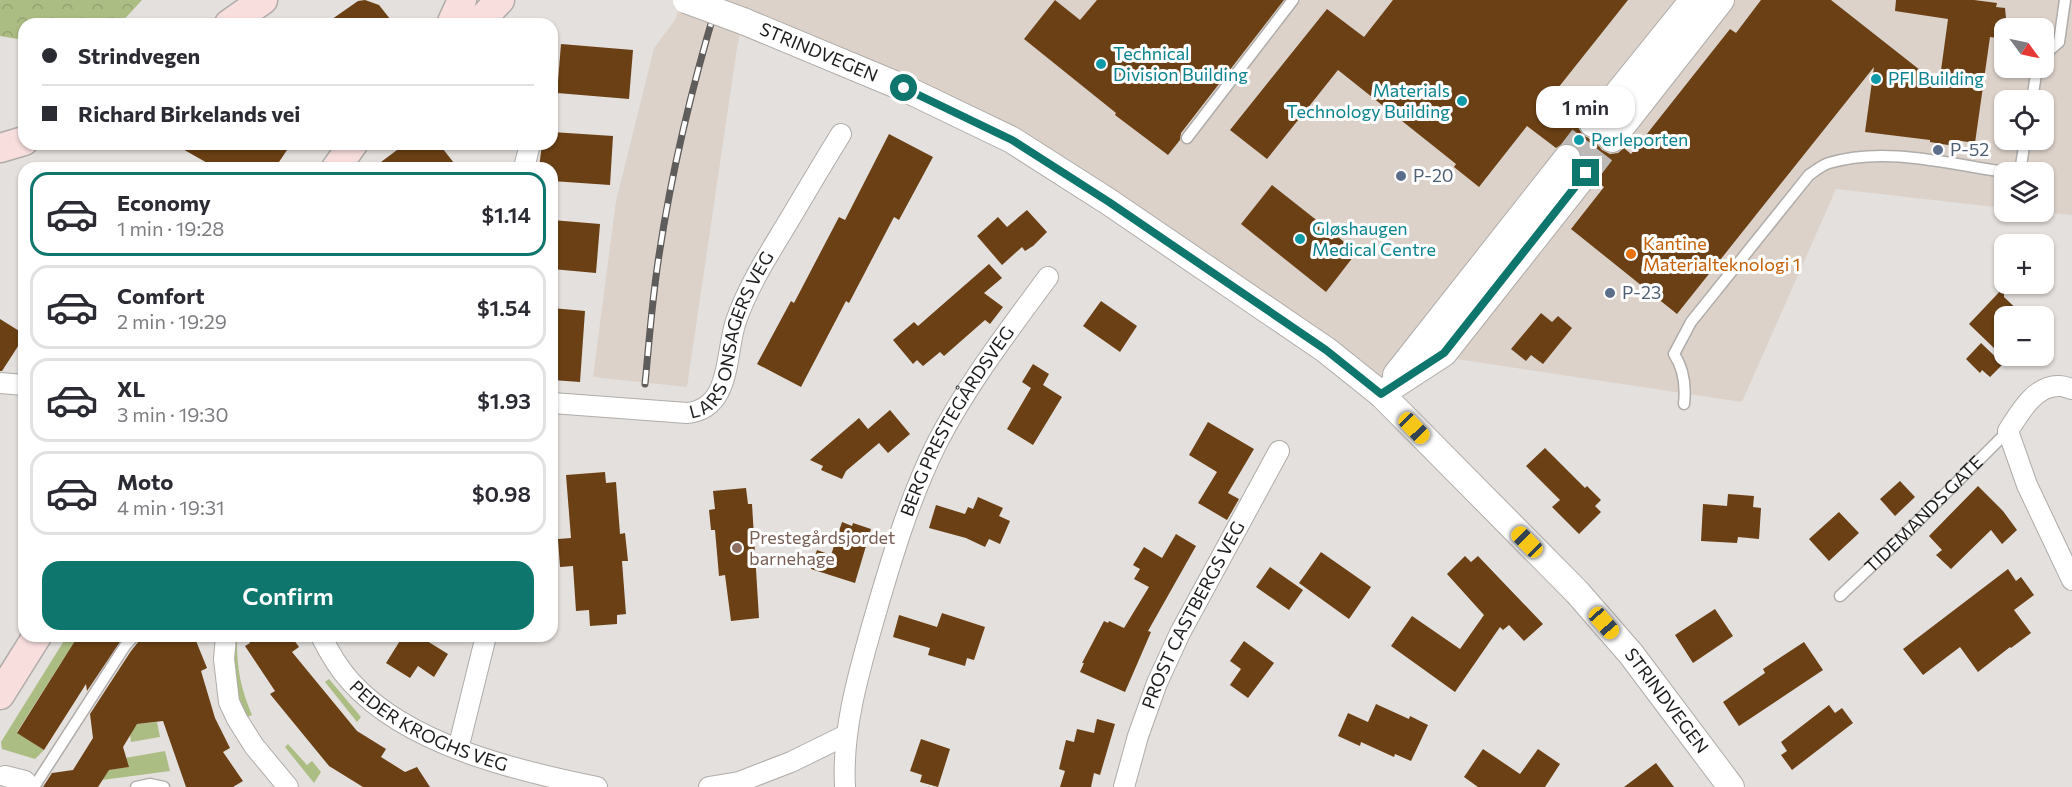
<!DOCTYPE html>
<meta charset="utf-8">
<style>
body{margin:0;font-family:Commissioner,sans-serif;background:#f7f7f7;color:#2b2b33;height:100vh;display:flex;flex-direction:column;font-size:22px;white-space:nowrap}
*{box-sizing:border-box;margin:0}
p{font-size:20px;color:#7c7c81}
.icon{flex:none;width:33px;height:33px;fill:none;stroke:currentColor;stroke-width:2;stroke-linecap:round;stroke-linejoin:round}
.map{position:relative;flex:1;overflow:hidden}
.sheet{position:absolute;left:18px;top:162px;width:540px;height:480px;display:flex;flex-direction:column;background:#fff;border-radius:18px;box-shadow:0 2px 4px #0004}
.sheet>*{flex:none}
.hud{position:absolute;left:18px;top:18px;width:540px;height:132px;border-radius:18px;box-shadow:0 2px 4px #0004;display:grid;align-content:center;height:132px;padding:0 24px;background:#fff}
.needle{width:39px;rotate:123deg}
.tools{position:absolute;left:1994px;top:18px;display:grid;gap:12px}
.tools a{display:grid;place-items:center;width:60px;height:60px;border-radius:12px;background:#fff;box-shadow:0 2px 4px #0004;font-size:30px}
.end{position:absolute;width:27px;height:27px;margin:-14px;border:8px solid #0f766e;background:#fff;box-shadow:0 0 0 3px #fff}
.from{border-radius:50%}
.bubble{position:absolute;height:42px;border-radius:18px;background:#fff;box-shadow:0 2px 4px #0004;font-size:20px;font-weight:600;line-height:42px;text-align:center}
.car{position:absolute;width:18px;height:36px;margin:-18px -9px;border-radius:8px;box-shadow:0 0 4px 2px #0007;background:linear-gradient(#f5c518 24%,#345 0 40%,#f5c518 0 76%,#345 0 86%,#f5c518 0)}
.hud b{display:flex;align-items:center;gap:21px;height:57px;font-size:22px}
.hud b+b{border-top:2px solid #e1e1e2}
.hud i{width:15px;height:15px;background:#2b2b33}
ul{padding:10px 0 0;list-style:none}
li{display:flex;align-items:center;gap:18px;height:84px;margin:0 12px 9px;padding:0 12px;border:3px solid #e1e1e2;border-radius:18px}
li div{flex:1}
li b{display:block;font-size:22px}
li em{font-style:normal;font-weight:600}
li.active{border-color:#0f766e}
li>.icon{width:54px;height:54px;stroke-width:1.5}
.primary-button{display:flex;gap:12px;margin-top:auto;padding:12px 24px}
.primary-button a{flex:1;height:69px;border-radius:18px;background:#0f766e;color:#fff;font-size:24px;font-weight:600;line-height:69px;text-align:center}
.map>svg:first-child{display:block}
.built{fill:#dcd2ca;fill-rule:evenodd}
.grass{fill:#acbd83}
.forest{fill:url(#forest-crowns)}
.building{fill:#6b4015}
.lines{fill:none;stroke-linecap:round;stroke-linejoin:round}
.tertiary-tunnel{stroke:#bcb9b6;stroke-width:26;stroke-dasharray:26 13;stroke-linecap:butt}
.service-casing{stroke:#afaca9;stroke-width:13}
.minor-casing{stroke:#afaca9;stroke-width:22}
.tertiary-casing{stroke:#afaca9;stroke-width:28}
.secondary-casing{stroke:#afaca9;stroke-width:31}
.service{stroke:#fff;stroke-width:10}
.minor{stroke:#fff;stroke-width:20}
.tertiary{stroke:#fff;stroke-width:26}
.secondary{stroke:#f8dfde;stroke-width:28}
.rail-casing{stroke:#5f5d5b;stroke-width:7}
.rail{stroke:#fff;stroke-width:4.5;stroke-dasharray:14;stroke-linecap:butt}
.tertiary-bridge-casing{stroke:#afaca9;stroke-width:28;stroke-linecap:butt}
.tertiary-bridge{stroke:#fff;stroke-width:26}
.route{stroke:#0f766e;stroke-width:8}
.culture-dot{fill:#0f9aa8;stroke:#fff;stroke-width:2}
.service-dot{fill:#5c6f8a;stroke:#fff;stroke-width:2}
.food-dot{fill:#e8710a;stroke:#fff;stroke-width:2}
.education-dot{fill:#8d6e63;stroke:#fff;stroke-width:2}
.labels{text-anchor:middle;stroke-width:6;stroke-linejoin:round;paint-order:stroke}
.street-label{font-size:18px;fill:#1e1d1c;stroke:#fff}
.culture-label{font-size:18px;fill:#0d838f;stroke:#fff;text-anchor:start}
.service-label{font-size:18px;fill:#4e5e75;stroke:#fff;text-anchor:start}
.food-label{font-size:18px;fill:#c56008;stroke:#fff;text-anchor:start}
.education-label{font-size:18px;fill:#785e54;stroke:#fff;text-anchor:start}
</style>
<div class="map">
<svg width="2072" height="787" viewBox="0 0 2072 787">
<defs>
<pattern id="forest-crowns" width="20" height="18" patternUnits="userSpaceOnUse" patternTransform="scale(1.5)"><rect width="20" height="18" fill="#acbd83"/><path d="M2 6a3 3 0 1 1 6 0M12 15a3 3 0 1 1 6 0" fill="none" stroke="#94a271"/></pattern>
</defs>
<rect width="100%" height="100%" fill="#e4e0dd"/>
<path class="built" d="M682,0H2072V215L2037,212H2043V172H2004V208L1836,189L1742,402L1456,359L1381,394L1109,202L743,21L737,48L687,387L593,377L616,201L654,48L675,20ZM2004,28H2043V68H2004ZM2004,100H2043V140H2004Z"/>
<g class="grass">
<polygon points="67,636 78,636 17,732 44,750 35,759 2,749 1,742"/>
<path d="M233,636H251L237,642C237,670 241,689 252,715L245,718C233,686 233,670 233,636Z"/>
<polygon points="329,679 361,717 357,722 325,682"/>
<polygon points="157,722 160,737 131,742 130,734 137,724"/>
<polygon points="288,744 307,765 312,761 321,772 314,783 285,747"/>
<polygon points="165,751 170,771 102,780 108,770 128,767 125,758"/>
</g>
<polygon class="forest" points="0,0 142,0 120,24 24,24 24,40 0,36"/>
<g class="building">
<polygon points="365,0 379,5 394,24 325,24 358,1"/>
<polygon points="1055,0 1080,20 1097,0 1284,0 1181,133 1180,140 1168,155 1115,115 1116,113 1024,39"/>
<polygon points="1393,0 1628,0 1554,93 1581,115 1578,122 1579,129 1583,135 1590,139 1597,138 1598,145 1602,150 1610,154 1618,153 1624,148 1631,154 1730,29 1736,33 1761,0 1831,0 1939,85 1948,19 1895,11 1896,0 1974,0 1997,3 1996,7 2005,8 2007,28 2004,28 2004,39 1990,37 1975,143 1955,140 1954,146 1930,142 1930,140 1865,132 1874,67 1677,314 1571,229 1604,187 1598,182 1601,175 1600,168 1596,162 1589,158 1582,159 1581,152 1577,147 1570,143 1562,144 1556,148 1527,126 1479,187 1454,167 1456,164 1338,70 1267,159 1230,130 1327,9 1364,37"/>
<polygon points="561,44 633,50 629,99 557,93"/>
<polygon points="552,132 613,136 610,185 552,181 552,168 539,168 542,144 552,144"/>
<polygon points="889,134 933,157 899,220 894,217 849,303 846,301 801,387 757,364 791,301 794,303 839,217 845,220"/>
<polygon points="174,144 291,144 275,168 216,168"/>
<polygon points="405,144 439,144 458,168 373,168"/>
<polygon points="1272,185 1357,252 1326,292 1241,224"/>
<polygon points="1027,210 1047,232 1033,246 1025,251 1022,247 1002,265 977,236 998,217 1007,227"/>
<polygon points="552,220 600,224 596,273 552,269"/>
<polygon points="989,264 1002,278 984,293 1003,307 990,324 985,320 944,356 940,352 923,366 917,360 913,364 893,340 914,322 918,326"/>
<polygon points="2004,287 2004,297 2024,316 2004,316 2004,340 1995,349 1969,324"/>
<polygon points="1101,301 1137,326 1120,352 1083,326"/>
<polygon points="552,308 585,311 580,382 552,380"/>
<polygon points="1541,313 1552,322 1558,316 1572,328 1543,364 1531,355 1526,361 1511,349"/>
<polygon points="0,319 24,334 24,337 2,371 0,371"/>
<polygon points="1981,343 2003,364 1990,377 1982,370 1980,373 1966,359"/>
<polygon points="1033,364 1049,374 1043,385 1062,397 1033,445 1007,429 1031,388 1022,382"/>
<polygon points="890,410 910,434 888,453 879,443 846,471 842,479 821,470 823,466 810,460 859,418 868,429"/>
<polygon points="1208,422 1254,449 1228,493 1239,499 1227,520 1198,503 1217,472 1189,455"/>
<polygon points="1545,448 1585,488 1587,486 1601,500 1595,506 1601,512 1579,534 1552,507 1560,500 1526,466"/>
<polygon points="605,472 606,483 616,482 620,534 625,533 628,561 622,561 626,614 617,615 617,624 590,626 589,610 576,611 573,566 560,567 558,539 571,538 566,475"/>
<polygon points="1900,481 1915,497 1895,516 1880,499"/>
<polygon points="1978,486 2003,511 2017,530 2002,544 1991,530 1951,569 1936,555 1942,550 1929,536"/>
<polygon points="746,488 748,504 752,504 759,618 731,621 725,575 719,576 715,530 711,530 709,510 715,509 713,491"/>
<polygon points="1728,494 1754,496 1753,507 1761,508 1759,539 1738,537 1737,543 1701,541 1703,504 1727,506"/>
<polygon points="978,497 1003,508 999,516 1010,521 1000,544 989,539 985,547 966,538 929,528 936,505 965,514 968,507 973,509"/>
<polygon points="1839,512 1859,533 1829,561 1809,539"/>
<polygon points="842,522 852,526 853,523 871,529 855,583 811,569 817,550 831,555"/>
<polygon points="1176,534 1196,546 1148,631 1151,632 1125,692 1080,672 1084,663 1082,663 1104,621 1108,623 1109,621 1124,628 1149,587 1134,579 1140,569 1133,565 1144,547 1162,558"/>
<polygon points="1321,552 1371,587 1349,619 1299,583"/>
<polygon points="1465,556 1471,562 1478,556 1543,624 1524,641 1509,625 1503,630 1500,627 1455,692 1391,646 1412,616 1460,649 1484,615 1447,574"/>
<polygon points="1270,567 1303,590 1289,610 1256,587"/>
<polygon points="2008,569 2016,581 2021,577 2034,595 2014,610 2031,633 2011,648 2010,647 1978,672 1960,647 1923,675 1903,649"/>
<polygon points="1715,609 1733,636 1693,663 1675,635"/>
<polygon points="942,613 985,627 974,660 967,658 965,666 928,655 930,648 893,637 899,615 937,627"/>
<polygon points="78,636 124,636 87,691 86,684 44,750 17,733"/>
<polygon points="190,636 194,636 207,668 201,671 215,718 230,748 223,752 243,781 233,787 186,787 163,721 137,724 123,747 129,767 109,770 98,787 43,787 52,773 73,770 93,738 90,714 131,651 139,641"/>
<polygon points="246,636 291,636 299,647 292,652 357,731 386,749 381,757 405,772 417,767 430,787 363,787 329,766 270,694 275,691 245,646 250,643"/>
<polygon points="403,636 419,636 448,654 434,677 418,666 410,678 386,663"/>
<polygon points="1244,641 1274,663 1248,698 1230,685 1241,669 1230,661"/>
<polygon points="1804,642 1823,670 1739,726 1723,702 1765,673 1763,669"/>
<polygon points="1376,704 1409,719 1410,716 1428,725 1411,761 1395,754 1394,757 1361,742 1360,746 1338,736 1348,713 1368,722"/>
<polygon points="1829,705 1835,713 1842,708 1853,723 1792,770 1781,755 1787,751 1781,742"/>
<polygon points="1097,719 1115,724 1100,775 1094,773 1091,787 1060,787 1065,771 1059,769 1066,740 1074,742 1077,729 1094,733"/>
<polygon points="921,739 950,749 938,787 920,782 922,775 910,771"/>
<polygon points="1483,749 1520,774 1538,749 1560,764 1545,787 1478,787 1464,777"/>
<polygon points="1656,763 1674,787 1624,787"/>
</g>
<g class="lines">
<g class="tertiary-tunnel">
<polyline points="1567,158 1593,124"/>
<polyline points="1586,173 1612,139"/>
</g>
<g class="service-casing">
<g id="service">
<polyline points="2043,56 2059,42 2065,0"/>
<polyline points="2032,100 2037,68"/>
<polyline points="1187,138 1293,0"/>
<polyline points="2020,172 2025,140"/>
<path d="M1684,404C1686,386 1684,369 1674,354L1691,322L1809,175C1815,171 1822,165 1829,163C1885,146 1949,164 2005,172"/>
<path id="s1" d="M1840,596L1895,544L2008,431"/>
<polyline points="34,787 125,646 134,636"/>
<polyline points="136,787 150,784 164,787"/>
</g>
</g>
<g class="minor-casing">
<g id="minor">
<polyline points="524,168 530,144"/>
<polyline points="0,383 24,385"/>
<path d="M2072,389C2068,388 2062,385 2058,386C2034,386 2019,414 2008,431L2027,485L2072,580"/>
<path id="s2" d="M552,403L687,413C732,409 725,353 736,321C747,289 765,260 782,232C802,199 821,166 841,134"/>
<polyline points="226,636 224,659 229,702 237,719 254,746 288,787"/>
<path id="s3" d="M321,636C329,652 339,669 351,682C408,745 517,771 597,787"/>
<polyline points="458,749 486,636"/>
<polyline points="5,776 25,781 30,787"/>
<polyline points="709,787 739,782 791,762 846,735"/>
<path id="s4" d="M845,787C842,732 857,679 872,626C890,564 908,501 937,443C968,383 1009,330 1048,277"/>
<path id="s5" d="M1124,787L1138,736L1157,683L1180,633L1279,451"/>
</g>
</g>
<g class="tertiary-casing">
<g id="tertiary">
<path id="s6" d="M743,21L904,88L1012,140L1109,202L1326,350L1381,394L1577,592L1631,654L1731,787"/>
<polyline points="1593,124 1693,0"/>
<polyline points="1612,139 1721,0"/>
<polyline points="1396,375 1567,158"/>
<polyline points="1381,394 1444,353 1586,173"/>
</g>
</g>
<g class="secondary-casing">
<g id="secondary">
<polyline points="229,24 263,0"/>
<polyline points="451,24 462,0"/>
<polyline points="477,24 500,0"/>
<polyline points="0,148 24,141"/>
<polyline points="336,168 353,144"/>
<polyline points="0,695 37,636"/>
</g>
</g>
<use href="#service" class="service"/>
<use href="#minor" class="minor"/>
<use href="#tertiary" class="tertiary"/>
<use href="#secondary" class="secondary"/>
<g class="rail-casing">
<path id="rail" d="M645,384C649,343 652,302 658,262C671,173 692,86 718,0"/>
</g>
<use href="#rail" class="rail"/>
<g class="tertiary-bridge-casing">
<polyline id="tertiary-bridge" points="686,0 743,21"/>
</g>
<use href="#tertiary-bridge" class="tertiary-bridge"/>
</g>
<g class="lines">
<polyline class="route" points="904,88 1012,140 1109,202 1326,350 1381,394 1444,353 1586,173"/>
</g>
<g class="culture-dot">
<circle cx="1101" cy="64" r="6"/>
<circle cx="1876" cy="79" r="6"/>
<circle cx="1462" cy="101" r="6"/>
<circle cx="1579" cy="140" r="6"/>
<circle cx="1300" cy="239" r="6"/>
</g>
<g class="service-dot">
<circle cx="1938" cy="150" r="6"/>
<circle cx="1401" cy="176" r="6"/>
<circle cx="1610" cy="293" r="6"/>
</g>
<circle class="food-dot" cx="1631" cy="254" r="6"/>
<circle class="education-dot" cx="737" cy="548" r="6"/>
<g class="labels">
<g class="street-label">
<text dy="6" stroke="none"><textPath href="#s6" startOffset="82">STRINDVEGEN</textPath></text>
<text dy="6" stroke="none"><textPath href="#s2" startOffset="231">LARS ONSAGERS VEG</textPath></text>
<text dy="6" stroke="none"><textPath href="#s4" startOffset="387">BERG PRESTEGÅRDSVEG</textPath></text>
<text dy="6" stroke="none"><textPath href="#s1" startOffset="117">TIDEMANDS GATE</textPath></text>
<text dy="6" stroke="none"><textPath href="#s5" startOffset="186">PROST CASTBERGS VEG</textPath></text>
<text dy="6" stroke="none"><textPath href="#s6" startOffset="1162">STRINDVEGEN</textPath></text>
<text dy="6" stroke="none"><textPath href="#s3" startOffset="146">PEDER KROGHS VEG</textPath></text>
</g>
<g class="culture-label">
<text x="1113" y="60">Technical<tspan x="1113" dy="21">Division Building</tspan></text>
<text x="1888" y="85">PFI Building</text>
<text x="1450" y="97" text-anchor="end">Materials<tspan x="1450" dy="21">Technology Building</tspan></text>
<text x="1591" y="146">Perleporten</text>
<text x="1312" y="235">Gløshaugen<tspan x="1312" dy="21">Medical Centre</tspan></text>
</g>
<g class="service-label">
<text x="1950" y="156">P-52</text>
<text x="1413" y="182">P-20</text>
<text x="1622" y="299">P-23</text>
</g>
<g class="food-label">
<text x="1643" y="250">Kantine<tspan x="1643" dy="21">Materialteknologi 1</tspan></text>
</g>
<g class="education-label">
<text x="749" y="544">Prestegårdsjordet<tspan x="749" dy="21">barnehage</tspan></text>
</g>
</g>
</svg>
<div class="tools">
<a><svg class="needle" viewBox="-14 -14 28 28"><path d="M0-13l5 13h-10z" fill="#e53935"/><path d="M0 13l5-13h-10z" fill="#7c7c81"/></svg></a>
<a><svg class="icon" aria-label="locate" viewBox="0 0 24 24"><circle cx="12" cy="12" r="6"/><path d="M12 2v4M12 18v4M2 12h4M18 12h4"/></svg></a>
<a><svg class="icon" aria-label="layers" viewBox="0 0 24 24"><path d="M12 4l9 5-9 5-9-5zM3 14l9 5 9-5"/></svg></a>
<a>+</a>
<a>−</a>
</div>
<i class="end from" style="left:904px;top:88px"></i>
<i class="end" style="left:1586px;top:173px"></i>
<div class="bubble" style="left:1536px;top:86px;width:99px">1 min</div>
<i class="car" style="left:1414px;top:428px;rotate:136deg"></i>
<i class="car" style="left:1527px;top:542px;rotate:315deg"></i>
<i class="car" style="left:1604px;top:623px;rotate:139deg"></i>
<div class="hud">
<b><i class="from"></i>Strindvegen</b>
<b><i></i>Richard Birkelands vei</b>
</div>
<section class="sheet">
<ul>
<li class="active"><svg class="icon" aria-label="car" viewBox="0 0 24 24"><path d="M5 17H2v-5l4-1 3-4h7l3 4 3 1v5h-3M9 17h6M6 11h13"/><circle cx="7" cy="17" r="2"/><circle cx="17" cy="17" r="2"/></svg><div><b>Economy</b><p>1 min · 19:28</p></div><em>$1.14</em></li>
<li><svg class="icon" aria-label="car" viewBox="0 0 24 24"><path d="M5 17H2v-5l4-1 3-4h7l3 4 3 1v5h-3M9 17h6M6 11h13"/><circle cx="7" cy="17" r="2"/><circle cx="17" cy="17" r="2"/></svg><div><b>Comfort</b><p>2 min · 19:29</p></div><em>$1.54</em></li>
<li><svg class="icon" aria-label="car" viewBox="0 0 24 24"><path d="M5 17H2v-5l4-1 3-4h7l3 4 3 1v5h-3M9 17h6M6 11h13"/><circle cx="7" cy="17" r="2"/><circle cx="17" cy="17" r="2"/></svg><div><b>XL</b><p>3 min · 19:30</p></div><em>$1.93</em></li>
<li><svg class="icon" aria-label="car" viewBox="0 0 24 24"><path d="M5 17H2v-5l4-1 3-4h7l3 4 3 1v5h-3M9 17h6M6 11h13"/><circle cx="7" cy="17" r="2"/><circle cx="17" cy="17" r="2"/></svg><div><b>Moto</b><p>4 min · 19:31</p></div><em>$0.98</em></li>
</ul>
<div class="primary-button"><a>Confirm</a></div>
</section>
</div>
